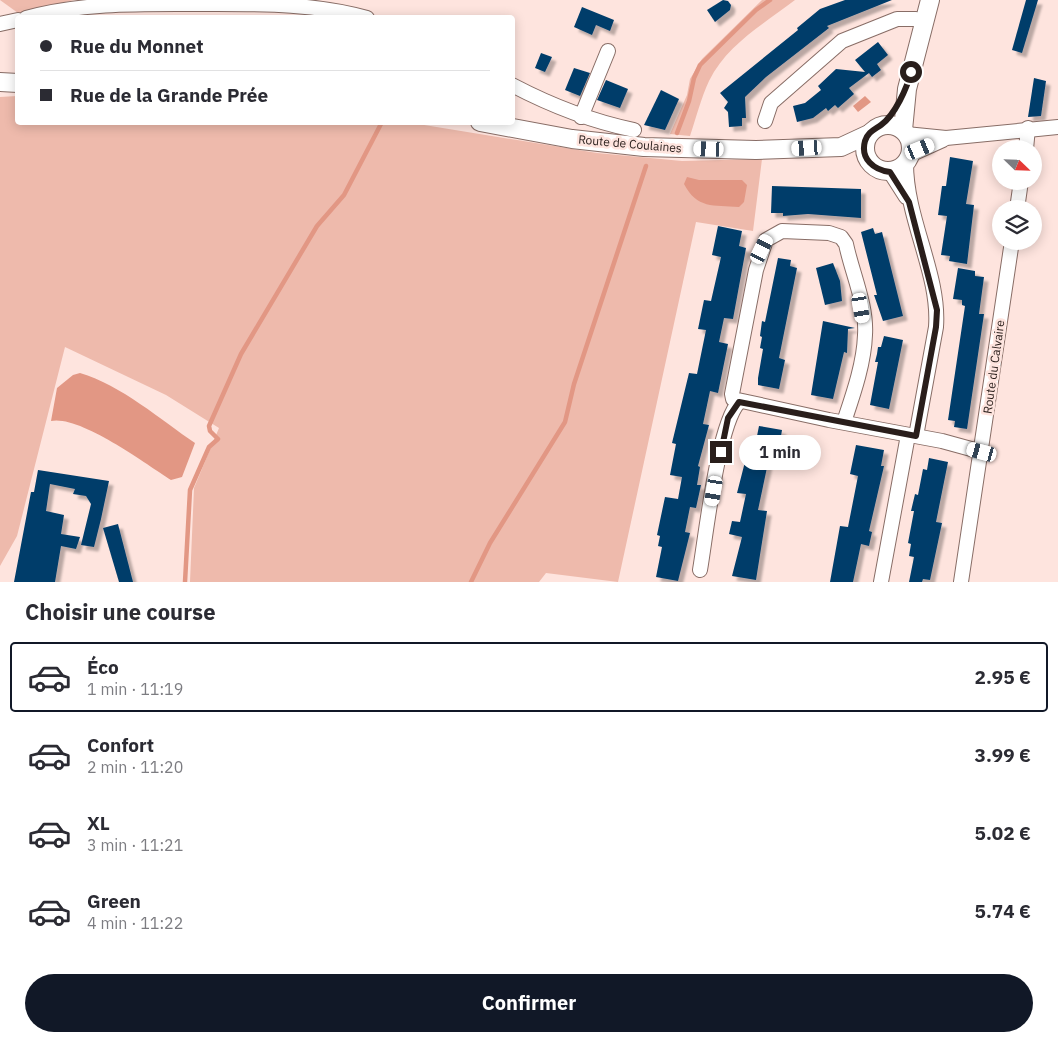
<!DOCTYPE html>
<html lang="fr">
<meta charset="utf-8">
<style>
body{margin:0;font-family:"IBM Plex Sans",sans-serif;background:#f7f7f7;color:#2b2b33;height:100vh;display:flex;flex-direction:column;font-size:19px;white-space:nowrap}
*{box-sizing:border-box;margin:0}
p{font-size:16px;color:#7c7c81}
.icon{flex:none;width:28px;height:28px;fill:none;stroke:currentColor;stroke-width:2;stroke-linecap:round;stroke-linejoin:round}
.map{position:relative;height:582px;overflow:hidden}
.drawer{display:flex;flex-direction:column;background:#fff;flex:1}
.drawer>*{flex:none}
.hud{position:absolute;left:15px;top:15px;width:500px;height:110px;border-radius:5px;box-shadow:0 2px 12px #0003;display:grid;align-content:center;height:110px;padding:0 25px;background:#fff}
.needle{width:32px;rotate:113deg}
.tools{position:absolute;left:992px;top:140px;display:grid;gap:10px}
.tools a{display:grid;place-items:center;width:50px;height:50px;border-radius:50%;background:#fff;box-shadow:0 2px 12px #0003;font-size:25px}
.end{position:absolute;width:22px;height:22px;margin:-11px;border:6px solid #291e1b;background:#fff;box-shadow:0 0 0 2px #fff}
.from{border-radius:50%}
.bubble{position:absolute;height:35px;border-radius:18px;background:#fff;box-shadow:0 2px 12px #0003;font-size:16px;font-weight:800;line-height:35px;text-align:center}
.car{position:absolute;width:15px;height:30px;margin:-15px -8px;border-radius:6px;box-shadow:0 0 4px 1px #0007;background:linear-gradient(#fff 24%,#345 0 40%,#fff 0 76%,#345 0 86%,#fff 0)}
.hud b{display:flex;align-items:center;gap:18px;height:48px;font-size:19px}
.hud b+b{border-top:1px solid #e1e1e2}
.hud i{width:12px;height:12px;background:#2b2b33}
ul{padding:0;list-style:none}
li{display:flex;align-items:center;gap:15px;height:70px;margin:0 10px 8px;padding:0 15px;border:2px solid transparent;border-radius:5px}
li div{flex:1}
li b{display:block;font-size:19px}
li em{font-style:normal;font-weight:800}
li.current{border-color:#111827}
li>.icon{width:45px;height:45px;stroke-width:1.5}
h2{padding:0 25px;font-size:22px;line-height:60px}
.cta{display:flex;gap:10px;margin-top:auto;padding:10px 25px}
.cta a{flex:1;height:58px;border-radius:30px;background:#111827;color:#fff;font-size:20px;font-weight:800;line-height:58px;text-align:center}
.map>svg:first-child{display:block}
.green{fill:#eebaac}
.water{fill:#e29784}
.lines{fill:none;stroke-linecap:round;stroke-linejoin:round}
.stream{stroke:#e29784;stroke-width:4.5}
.building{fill:#033d6a;filter:url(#shadow)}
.minor-casing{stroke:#886d66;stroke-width:16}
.tertiary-casing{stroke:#886d66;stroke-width:20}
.minor{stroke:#fff;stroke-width:14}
.tertiary{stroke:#fff;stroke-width:18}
.route{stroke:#291e1b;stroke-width:6}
.labels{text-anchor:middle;stroke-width:5;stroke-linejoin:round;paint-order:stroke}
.street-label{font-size:12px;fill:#291e1b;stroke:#fee4de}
</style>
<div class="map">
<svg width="1058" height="582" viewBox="0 0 1058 582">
<defs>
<filter id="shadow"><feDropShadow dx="4.5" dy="4.5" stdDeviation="1" flood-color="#0004"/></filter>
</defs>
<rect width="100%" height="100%" fill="#fee4de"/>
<g class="green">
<polygon points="0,0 74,0 18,13"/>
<path d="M762,0H795C764,24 727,44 709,81C701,98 696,118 690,136L670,134L687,95L690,79L702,59Z"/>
<polygon points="17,96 18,122 412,123 597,153 682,161 762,159 753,231 696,222 618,582 546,573 539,582 190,582 194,488 219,428 166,395 65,347 17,536 0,566 0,97"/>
</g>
<g class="water">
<polygon points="865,96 871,102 858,112 853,106"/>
<path d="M687,177L699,180H742L747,185L744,202L739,207C713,205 697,209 684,184Z"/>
<path d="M80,373C121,385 161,420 195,443L182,477L171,480C146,464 80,415 51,421L57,388L73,375Z"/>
</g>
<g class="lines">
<g class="stream">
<polyline points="677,133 689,101 694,78 700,65 756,10 770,0"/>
<polyline points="185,582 190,490 209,447 218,439 210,431 209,426 241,354 317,226 344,195 382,122"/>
<polyline points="471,582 490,543 565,422 574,384 646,166"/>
</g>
</g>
<g class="building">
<polygon points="723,0 728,1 731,5 730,10 715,22 707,10"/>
<polygon points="845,0 892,0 827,26 829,28 766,77 745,97 746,118 742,118 742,126 729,127 728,112 724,108 728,102 720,93 798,30 797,28 820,9"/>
<polygon points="1026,0 1038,0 1022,53 1012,50"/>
<polygon points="582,7 614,20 610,31 596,25 592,35 574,27"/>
<polygon points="878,42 888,55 877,64 881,70 872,77 869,73 849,88 854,94 838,108 835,105 828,111 826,108 813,118 797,122 793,106 805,103 821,90 818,86 836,69 865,72 855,60"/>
<polygon points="541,53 552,57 545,72 535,68"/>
<polygon points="574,68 590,73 580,96 565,90"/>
<polygon points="1034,78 1046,81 1041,116 1028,117"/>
<polygon points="606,80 628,89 620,108 597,100"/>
<polygon points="661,90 679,99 665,130 644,125"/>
<polygon points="950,157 973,161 966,204 974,205 967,264 949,261 950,256 941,255 947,216 938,215 942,186 946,186"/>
<polygon points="772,186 861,189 861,218 808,214 783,216 783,213 771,213"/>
<polygon points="718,226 742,231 739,246 746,248 733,319 724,318 719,342 728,344 718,393 710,391 703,424 709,425 698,466 700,467 697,485 701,485 696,508 690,507 685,532 690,533 678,581 656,577 662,547 658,546 660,536 657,535 665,497 678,499 682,477 670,475 676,444 672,443 689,373 697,374 706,330 698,329 704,300 711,301 721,257 712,255"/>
<polygon points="873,228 875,234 882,232 903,316 883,321 874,295 877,295 861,232"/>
<polygon points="778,258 791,260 790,266 797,268 779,358 785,360 779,389 758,385 758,378 763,349 760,348 762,337 760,336 762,321 765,322"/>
<polygon points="833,263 840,281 842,301 825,305 816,268"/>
<polygon points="958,268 975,271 975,276 984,277 979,314 984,314 967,429 954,427 955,421 948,420 965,306 962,305 962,300 953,299"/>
<polygon points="823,321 855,328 848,329 847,353 844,352 833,399 811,395"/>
<polygon points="884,336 903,340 889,409 870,405 878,362 875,362 877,354 878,347 881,347"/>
<polygon points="759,426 782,430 777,460 769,458 758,510 767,511 756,580 732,576 742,537 729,534 732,521 740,522 746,494 737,493 747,454 745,453 748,440 756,441"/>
<polygon points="856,445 884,450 881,466 884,466 869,531 872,532 869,546 861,544 853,582 830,582 840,526 848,527 858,476 850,474"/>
<polygon points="929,458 948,462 936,522 942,523 930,580 923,579 922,582 909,582 914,557 909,556 911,544 908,543 914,511 911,511 915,494 918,495 923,469 927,470"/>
<polygon points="38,470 109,481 101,519 94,547 81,545 91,504 86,496 73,494 75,489 50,484 46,511 64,515 61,534 80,537 76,549 61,546 55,582 14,582 31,492 34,492"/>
<polygon points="118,524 133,582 119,582 103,528"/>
</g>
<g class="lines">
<g class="minor-casing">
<g id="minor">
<path d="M26,18C84,2 144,4 204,4C260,4 313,3 367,18"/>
<polyline points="0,24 18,20"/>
<path d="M512,85C552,106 590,121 634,130"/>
<polyline points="581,117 608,51"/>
<polyline points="765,121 771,103 842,41 897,19 916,19 924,22"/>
<polyline points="906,134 946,138 1058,127"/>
<polyline points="1026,149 1028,128"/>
<polyline points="910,155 943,140"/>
<path d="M906,163C906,220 940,274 936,327L916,436"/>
<polyline points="890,172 906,197"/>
<polyline points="1017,209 1021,181"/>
<path d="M844,422C853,395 864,364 865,335C867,305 852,273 846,244L841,237L829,233L782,231L766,240L756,270L732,394L733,399L829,420L942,441L982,452"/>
<path d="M700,570C706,535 718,424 739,402"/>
<polyline points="881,582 908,435"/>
<polyline points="961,582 1012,241"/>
</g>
</g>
<g class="tertiary-casing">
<g id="tertiary">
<polyline points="0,82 18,83"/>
<polyline points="480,122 572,139 644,147 756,150 841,147 869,134"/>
<circle cx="888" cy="148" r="23"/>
<polyline points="903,130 907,89 930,0"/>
</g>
</g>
<use href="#minor" class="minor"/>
<use href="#tertiary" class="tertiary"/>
</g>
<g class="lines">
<path class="route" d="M721,452L728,418L739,402L916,436L936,327L937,310L909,202L890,172C874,170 860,159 865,141C868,132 874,130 881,125C895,115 907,88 911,72"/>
</g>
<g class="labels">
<g class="street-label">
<text transform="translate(630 144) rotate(5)" y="4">Route de Coulaines</text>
<text transform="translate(994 367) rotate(-82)" y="4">Route du Calvaire</text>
</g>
</g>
</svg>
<div class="tools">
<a><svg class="needle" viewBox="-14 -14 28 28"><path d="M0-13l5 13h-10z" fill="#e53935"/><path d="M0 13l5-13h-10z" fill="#7c7c81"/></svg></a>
<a><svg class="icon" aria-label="layers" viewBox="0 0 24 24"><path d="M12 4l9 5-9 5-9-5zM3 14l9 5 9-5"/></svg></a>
</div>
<i class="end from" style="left:911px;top:72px"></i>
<i class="end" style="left:721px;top:452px"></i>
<div class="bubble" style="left:739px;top:435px;width:82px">1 min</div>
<i class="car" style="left:807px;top:148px;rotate:267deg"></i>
<i class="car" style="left:709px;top:149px;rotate:272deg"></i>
<i class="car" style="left:920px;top:149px;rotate:68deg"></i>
<i class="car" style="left:762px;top:249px;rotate:26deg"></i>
<i class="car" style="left:861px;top:308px;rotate:170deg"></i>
<i class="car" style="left:982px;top:452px;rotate:285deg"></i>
<i class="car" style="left:714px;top:491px;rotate:190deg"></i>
<div class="hud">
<b><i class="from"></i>Rue du Monnet</b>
<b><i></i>Rue de la Grande Prée</b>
</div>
</div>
<section class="drawer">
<h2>Choisir une course</h2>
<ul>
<li class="current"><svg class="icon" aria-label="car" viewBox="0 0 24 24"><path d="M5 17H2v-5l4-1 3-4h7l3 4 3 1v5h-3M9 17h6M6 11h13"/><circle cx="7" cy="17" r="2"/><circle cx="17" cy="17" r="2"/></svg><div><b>Éco</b><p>1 min · 11:19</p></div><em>2.95 €</em></li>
<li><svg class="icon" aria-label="car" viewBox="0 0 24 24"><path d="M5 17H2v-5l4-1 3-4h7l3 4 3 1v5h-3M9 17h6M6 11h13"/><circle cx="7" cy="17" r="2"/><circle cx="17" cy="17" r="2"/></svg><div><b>Confort</b><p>2 min · 11:20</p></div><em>3.99 €</em></li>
<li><svg class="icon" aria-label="car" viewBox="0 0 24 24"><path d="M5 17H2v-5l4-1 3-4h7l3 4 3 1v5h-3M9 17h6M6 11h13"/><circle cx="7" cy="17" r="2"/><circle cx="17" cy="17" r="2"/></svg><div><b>XL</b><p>3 min · 11:21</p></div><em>5.02 €</em></li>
<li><svg class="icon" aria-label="car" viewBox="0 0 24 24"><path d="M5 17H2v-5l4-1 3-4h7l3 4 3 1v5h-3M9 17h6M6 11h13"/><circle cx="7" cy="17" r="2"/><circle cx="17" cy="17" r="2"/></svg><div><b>Green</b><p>4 min · 11:22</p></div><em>5.74 €</em></li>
</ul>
<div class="cta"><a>Confirmer</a></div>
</section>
